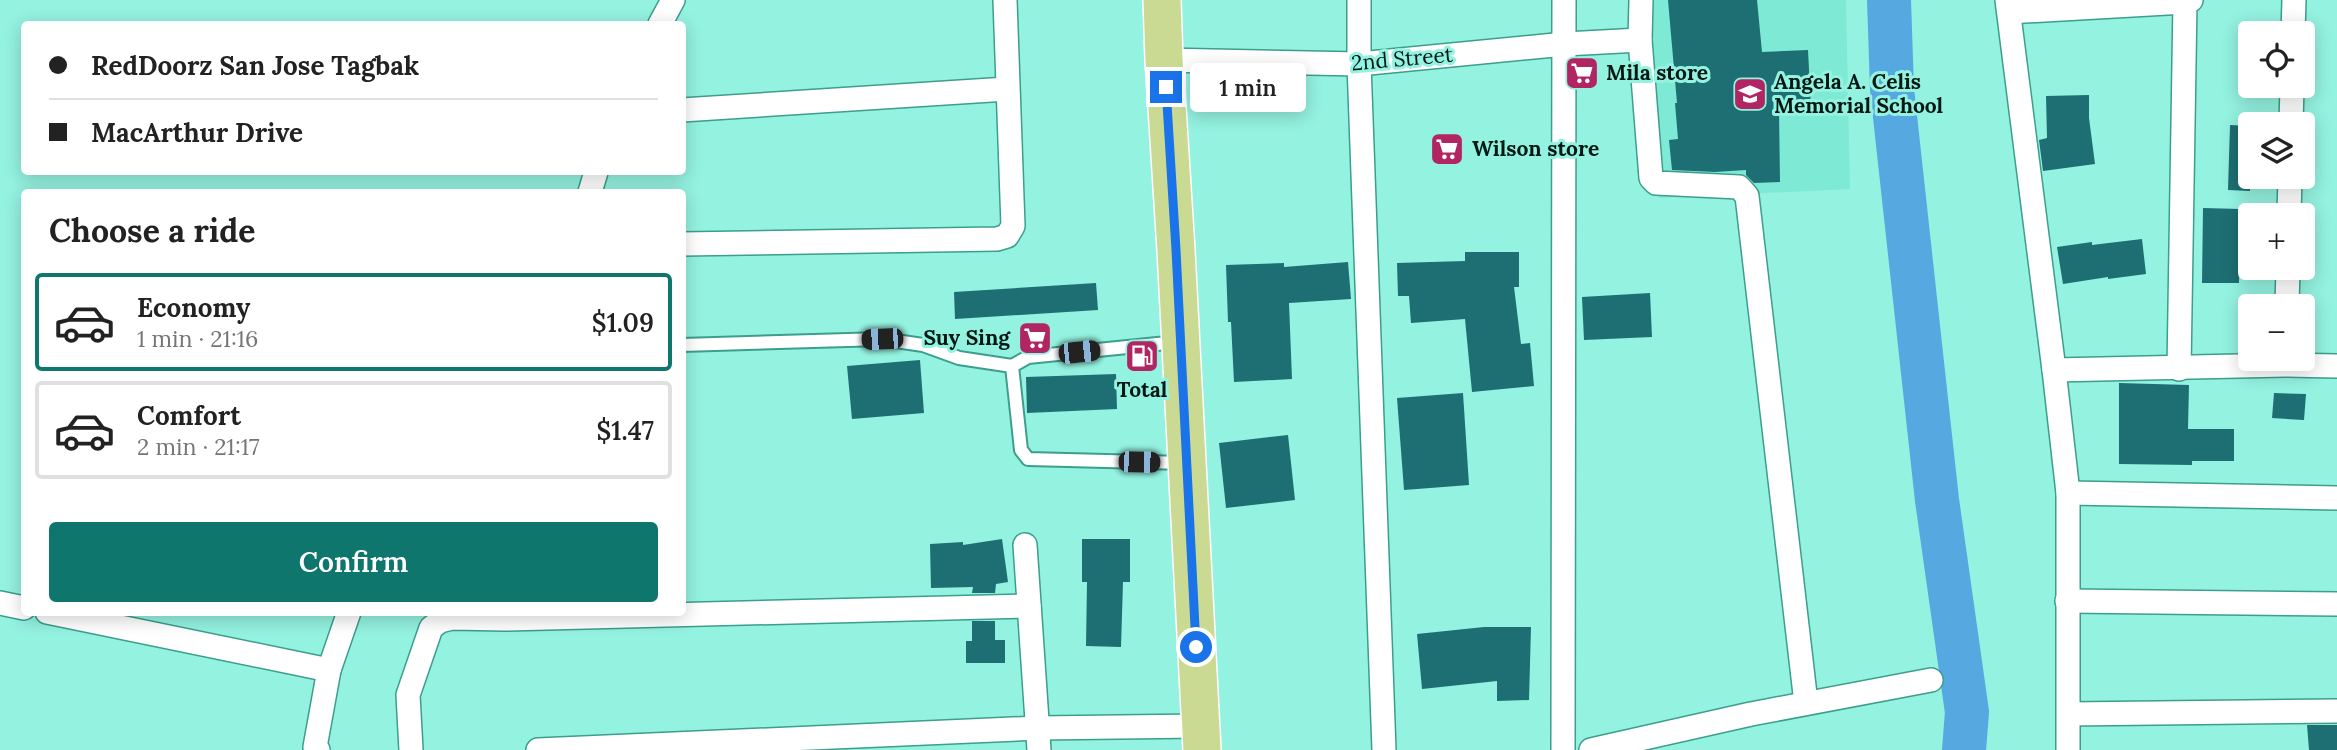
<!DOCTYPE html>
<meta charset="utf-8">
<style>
body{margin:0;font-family:Lora,serif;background:#f6f6f6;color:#222;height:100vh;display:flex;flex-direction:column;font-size:26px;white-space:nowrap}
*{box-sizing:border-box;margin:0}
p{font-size:23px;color:#767676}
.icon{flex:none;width:38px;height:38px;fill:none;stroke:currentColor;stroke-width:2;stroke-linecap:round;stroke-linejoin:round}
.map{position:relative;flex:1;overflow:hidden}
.details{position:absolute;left:21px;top:189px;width:665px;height:427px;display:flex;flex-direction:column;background:#fff;border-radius:7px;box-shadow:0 4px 18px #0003}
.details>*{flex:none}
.top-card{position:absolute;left:21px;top:21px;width:665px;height:154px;border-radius:7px;box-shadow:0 4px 18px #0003;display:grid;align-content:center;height:154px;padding:0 28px;background:#fff}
.tools{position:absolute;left:2238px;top:21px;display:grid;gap:14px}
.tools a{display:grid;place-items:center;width:77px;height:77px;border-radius:7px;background:#fff;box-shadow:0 4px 18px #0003;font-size:35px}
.end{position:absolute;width:32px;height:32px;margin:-16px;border:9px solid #1a73e8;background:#fff;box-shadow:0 0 0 4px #fff}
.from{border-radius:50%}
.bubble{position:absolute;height:49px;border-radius:7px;background:#fff;box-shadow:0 4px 18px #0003;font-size:23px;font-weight:600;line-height:49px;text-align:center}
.car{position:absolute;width:21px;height:42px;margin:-21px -10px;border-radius:9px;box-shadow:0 0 5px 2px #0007;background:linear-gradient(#222 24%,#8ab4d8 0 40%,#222 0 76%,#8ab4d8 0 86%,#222 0)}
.top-card b{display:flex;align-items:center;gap:24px;height:66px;font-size:26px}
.top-card b+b{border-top:2px solid #e0e0e0}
.top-card i{width:18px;height:18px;background:#222}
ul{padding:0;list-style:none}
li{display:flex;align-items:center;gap:21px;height:98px;margin:0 14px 10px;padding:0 14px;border:4px solid #e0e0e0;border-radius:7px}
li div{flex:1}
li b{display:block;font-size:26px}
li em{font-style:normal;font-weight:600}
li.on{border-color:#0f766e}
li>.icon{width:63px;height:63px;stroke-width:1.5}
h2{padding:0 28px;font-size:32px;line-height:84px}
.primary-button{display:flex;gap:14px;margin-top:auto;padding:14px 28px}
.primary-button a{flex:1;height:80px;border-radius:7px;background:#0f766e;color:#fff;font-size:28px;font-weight:600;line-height:80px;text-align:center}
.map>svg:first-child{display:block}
.built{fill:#7ee9d4}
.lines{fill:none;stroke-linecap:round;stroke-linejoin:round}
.river{stroke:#55a8e0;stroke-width:44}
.building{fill:#1d6f73}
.service-casing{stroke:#3c9e8d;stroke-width:16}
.minor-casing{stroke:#3c9e8d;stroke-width:26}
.primary-casing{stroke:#fff;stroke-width:40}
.service{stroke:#fff;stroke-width:12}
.minor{stroke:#fff;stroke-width:23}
.primary{stroke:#cbda93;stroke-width:37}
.route{stroke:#1a73e8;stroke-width:9}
.labels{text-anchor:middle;stroke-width:6;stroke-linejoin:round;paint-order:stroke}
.street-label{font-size:21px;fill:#001814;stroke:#94f2e0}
.poi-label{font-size:21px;font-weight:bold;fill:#001814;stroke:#94f2e0;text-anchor:start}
</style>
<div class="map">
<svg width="2337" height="750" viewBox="0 0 2337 750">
<rect width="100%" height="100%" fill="#94f2e0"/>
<polygon class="built" points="1647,0 1846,0 1850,189 1659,198"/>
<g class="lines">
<polyline class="river" points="1889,0 1892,89 1937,500 1967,712 1964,750"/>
</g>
<g class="building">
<polygon points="1668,0 1757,0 1762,52 1808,50 1811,109 1779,111 1780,182 1754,183 1746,175 1746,170 1715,172 1672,170 1669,140 1678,139 1675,103 1677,103"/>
<polygon points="2089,95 2089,118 2095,164 2043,171 2039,140 2047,138 2046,96"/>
<polygon points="2230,125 2250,126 2250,191 2228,190"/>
<polygon points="2203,208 2240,209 2239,283 2202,283"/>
<polygon points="2142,239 2146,274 2108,279 2108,277 2063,284 2057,247 2092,242 2092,245"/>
<polygon points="1465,252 1519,252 1519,287 1514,287 1521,344 1530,343 1534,386 1472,392 1465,319 1411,323 1409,296 1398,296 1397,263 1465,261"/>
<polygon points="1348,262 1351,299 1289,303 1292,379 1234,382 1231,322 1228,322 1226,265 1284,263 1284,267"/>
<polygon points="1096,283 1098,310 955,319 954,292"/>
<polygon points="1650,293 1652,337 1584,340 1582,297"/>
<polygon points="920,360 924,413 852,419 847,366"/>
<polygon points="1116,374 1117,409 1027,413 1026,377"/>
<polygon points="2119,383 2189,385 2188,429 2234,429 2234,461 2192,461 2192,465 2119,464"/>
<polygon points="1463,393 1469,485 1404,490 1397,398"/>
<polygon points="2274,393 2306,394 2304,420 2272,418"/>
<polygon points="1288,435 1295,500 1226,508 1219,443"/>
<polygon points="1002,539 1008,582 996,584 995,593 972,593 973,587 931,588 930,544 963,542 963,545"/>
<polygon points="1082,539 1130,539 1130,582 1123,582 1121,647 1086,646 1087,582 1082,582"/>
<polygon points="972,621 995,621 995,640 1005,640 1005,663 966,663 966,641 972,641"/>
<polygon points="1484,627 1531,627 1529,700 1497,701 1497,681 1422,689 1417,634"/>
<polygon points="2307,725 2337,725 2337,750 2309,750"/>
</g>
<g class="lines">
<g class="service-casing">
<g id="service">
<polyline points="1177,342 1028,357 1012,366 1021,450 1028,459 1184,463"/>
<polyline points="682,345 882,339 923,345 959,358 1012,366"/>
</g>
</g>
<g class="minor-casing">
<g id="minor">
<polyline points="1359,0 1359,64 1384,750"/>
<polyline points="1641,0 1640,40 1651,178 1656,183 1739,187 1747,196 1806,703"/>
<polyline points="2007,0 2054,370"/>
<polyline points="2009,12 2185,2 2191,0"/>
<polyline points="660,24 673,0"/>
<polyline points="2293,33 2294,0"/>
<polyline points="1164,60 1359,64 1565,44 1640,40"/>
<polyline points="682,110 1007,89"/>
<polyline points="2291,124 2292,86"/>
<polyline points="590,192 596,172"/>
<polyline points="2289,215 2290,177"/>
<polyline points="682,244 997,239 1007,236 1013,226 1005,0"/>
<polyline points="2287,306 2288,268"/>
<polyline points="2179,369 2185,2"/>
<polyline points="2068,493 2337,498"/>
<polyline points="1025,545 1039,750"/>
<polyline points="2067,601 2337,604"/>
<polyline points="0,603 24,608"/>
<polyline points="47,612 329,670 315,747 318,750"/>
<polyline points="329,670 349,612"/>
<polyline points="2069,714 2337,711"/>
<polyline points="411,750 408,695 431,628 440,621 452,618 505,619 1029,606"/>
<polyline points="538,750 1038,728 1200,726"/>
<polyline points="1563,750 1564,0"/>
<polyline points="1591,750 1751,714 1931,680"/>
<polyline points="2068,750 2068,493 2054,370 2285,365 2337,366"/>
</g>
</g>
<g class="primary-casing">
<polyline id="primary" points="1162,0 1164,60 1176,250 1202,750"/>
</g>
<use href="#service" class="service"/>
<use href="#minor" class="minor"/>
<use href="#primary" class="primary"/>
</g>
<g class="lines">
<polyline class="route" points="1166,87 1176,250 1196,647"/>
</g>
<defs>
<g id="supermarket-square" transform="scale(1.75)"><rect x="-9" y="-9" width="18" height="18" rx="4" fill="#b12662" stroke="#94f2e0"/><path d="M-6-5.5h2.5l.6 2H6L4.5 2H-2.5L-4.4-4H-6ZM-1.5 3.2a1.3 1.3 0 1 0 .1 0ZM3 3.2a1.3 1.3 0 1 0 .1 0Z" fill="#fff"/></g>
<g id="school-square" transform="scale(1.75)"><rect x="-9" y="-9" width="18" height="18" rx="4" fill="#b12662" stroke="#94f2e0"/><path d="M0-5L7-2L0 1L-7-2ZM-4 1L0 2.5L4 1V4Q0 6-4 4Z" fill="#fff"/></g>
<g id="fuel-square" transform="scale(1.75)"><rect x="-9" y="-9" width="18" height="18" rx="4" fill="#b12662" stroke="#94f2e0"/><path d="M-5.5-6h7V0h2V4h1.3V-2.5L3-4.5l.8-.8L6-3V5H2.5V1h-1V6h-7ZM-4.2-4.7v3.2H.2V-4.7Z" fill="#fff"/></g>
</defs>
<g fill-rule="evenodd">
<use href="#supermarket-square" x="1582" y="73"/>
<use href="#school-square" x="1750" y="94"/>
<use href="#supermarket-square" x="1447" y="149"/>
<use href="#supermarket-square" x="1035" y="338"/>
<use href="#fuel-square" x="1142" y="356"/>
</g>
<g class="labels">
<g class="street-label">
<text transform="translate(1402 59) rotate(-5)" y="7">2nd Street</text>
</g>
<g class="poi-label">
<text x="1606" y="80">Mila store</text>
<text x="1774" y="89">Angela A. Celis<tspan x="1774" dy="24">Memorial School</tspan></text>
<text x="1472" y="156">Wilson store</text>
<text x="1010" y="345" text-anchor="end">Suy Sing</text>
<text x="1142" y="397" text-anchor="middle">Total</text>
</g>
</g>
</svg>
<div class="tools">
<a><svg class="icon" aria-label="locate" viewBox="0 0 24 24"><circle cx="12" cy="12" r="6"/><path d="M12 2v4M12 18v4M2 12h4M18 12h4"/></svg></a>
<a><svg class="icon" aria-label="layers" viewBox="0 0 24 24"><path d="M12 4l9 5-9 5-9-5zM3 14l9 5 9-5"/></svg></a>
<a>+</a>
<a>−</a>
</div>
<i class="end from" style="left:1196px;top:647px"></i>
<i class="end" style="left:1166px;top:87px"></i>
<div class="bubble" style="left:1190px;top:63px;width:116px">1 min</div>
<i class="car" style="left:882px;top:339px;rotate:268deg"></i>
<i class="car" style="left:1079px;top:352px;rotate:84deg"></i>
<i class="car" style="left:1139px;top:462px;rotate:91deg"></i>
<div class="top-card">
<b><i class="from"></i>RedDoorz San Jose Tagbak</b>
<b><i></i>MacArthur Drive</b>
</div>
<section class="details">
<h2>Choose a ride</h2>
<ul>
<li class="on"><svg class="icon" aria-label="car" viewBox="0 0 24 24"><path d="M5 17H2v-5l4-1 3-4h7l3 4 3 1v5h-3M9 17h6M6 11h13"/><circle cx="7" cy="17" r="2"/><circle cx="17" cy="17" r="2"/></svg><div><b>Economy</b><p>1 min · 21:16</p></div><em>$1.09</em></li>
<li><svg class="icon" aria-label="car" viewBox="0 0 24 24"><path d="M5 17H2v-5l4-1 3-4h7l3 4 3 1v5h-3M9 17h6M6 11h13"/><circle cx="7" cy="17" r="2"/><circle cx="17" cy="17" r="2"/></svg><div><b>Comfort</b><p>2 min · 21:17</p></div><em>$1.47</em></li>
</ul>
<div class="primary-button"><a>Confirm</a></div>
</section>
</div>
